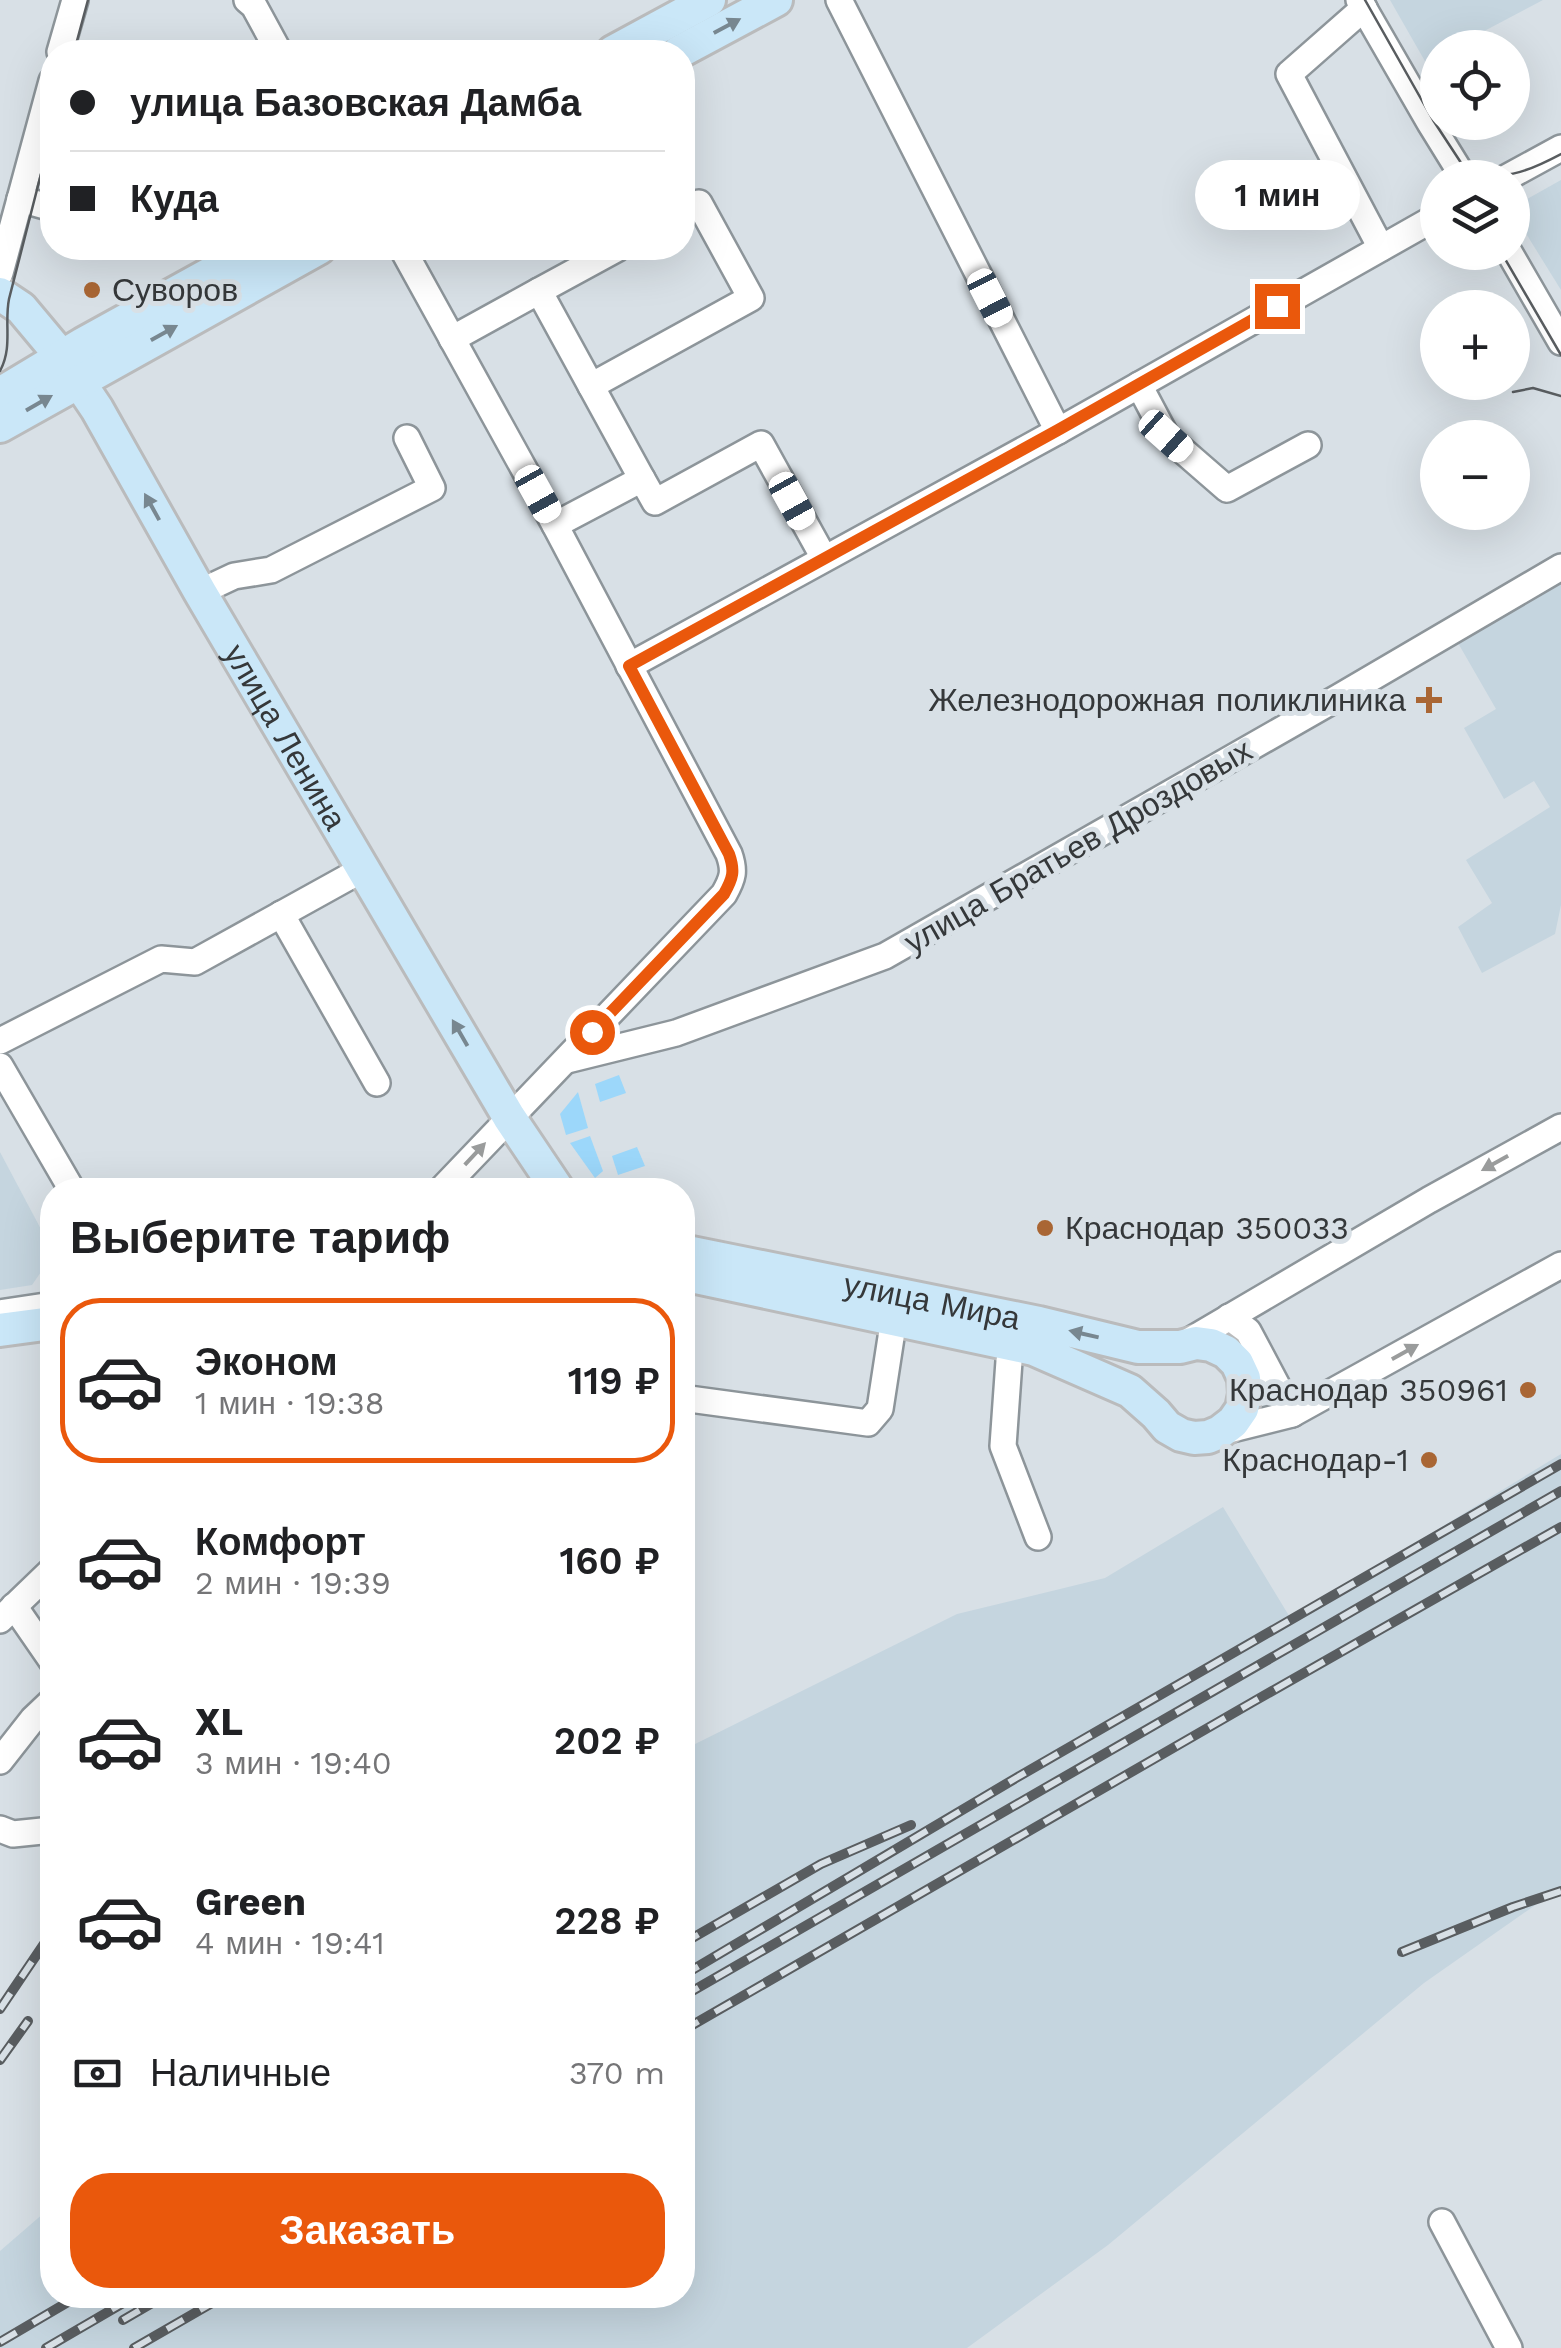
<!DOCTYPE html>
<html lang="ru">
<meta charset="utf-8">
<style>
body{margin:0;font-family:"Work Sans",sans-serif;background:#f2f2f2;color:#202124;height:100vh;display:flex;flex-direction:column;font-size:38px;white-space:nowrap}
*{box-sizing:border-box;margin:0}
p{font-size:32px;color:#757577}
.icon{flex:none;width:55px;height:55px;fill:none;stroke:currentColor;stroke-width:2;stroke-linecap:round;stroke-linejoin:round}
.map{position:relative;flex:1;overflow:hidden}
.drawer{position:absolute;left:40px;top:1178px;width:655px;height:1130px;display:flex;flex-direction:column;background:#fff;border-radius:40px;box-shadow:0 10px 40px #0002}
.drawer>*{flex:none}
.banner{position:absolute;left:40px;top:40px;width:655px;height:220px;border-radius:40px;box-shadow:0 10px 40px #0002;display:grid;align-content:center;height:220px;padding:0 30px;background:#fff}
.fabs{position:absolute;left:1420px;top:30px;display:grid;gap:20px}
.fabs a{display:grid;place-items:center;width:110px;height:110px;border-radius:50%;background:#fff;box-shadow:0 10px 40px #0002;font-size:50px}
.end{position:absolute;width:45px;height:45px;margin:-22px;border:12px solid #ea580c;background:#fff;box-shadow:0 0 0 5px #fff}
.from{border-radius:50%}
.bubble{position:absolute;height:70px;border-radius:35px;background:#fff;box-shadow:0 10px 40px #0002;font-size:32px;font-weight:600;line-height:70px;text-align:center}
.car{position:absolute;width:30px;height:60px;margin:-30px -15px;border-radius:12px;box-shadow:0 0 8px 2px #0007;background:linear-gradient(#fff 24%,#345 0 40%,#fff 0 76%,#345 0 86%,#fff 0)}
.banner b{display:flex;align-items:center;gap:35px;height:95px;font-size:38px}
.banner b+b{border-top:2px solid #e0e0e0}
.banner i{width:25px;height:25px;background:#202124}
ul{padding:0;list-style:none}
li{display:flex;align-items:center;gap:30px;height:165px;margin:0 20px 15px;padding:0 10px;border:5px solid transparent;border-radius:40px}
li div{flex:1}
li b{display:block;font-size:38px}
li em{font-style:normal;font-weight:600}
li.current{border-color:#ea580c}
li>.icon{width:90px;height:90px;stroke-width:1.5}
h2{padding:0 30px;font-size:45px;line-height:120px}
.pay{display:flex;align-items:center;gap:25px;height:110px;padding:0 30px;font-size:38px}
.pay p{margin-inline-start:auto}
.cta{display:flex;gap:20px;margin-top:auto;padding:20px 30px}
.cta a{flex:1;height:115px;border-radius:40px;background:#ea580c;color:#fff;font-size:40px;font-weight:600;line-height:115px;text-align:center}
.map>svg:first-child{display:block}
.built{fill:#c5d5df}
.green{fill:#9cd7fa}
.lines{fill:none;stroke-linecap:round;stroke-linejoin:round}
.minor-casing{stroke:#8d959a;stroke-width:30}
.major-casing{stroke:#babbbc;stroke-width:38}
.minor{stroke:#fff;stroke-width:25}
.major{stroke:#cae7f8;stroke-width:32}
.tram{stroke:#595d60;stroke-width:2.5}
.rail-casing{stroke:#595d60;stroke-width:10}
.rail{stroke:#d8e0e6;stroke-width:6;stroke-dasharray:19;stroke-linecap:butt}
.oneway{fill:#788790}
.oneway2{fill:#9a9c9c}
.route{stroke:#ea580c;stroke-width:12}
.poi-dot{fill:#a96634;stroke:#d8e0e6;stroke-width:4}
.labels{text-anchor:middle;stroke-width:10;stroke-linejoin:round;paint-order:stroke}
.poi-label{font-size:32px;fill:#35383a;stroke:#d8e0e6;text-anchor:end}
.street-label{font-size:32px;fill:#35383a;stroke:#d8e0e6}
</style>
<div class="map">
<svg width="1561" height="2348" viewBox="0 0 1561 2348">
<rect width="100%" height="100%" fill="#d8e0e6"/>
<g class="built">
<polygon points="1390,0 1543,0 1454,47 1438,48 1437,56 1426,63"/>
<polygon points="1561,180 1561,290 1512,211 1513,207"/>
<polygon points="1561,581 1561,905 1555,934 1482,973 1458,927 1492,903 1466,860 1550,807 1534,781 1504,799 1464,728 1496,709 1458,643"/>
<polygon points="0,1152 52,1250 52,1256 32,1285 0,1290"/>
<polygon points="1561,1454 1561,1887 1424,1983 1108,2245 967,2348 0,2348 0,2251 52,2206 52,2295 682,2295 683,1750 957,1614 1105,1578 1223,1507 1291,1619"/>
</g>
<g class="green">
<polygon points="619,1075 626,1093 600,1102 595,1084"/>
<polygon points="578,1092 588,1128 566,1135 560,1114"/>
<polygon points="590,1136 603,1171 595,1178 570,1143"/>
<polygon points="637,1147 645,1166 618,1175 612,1156"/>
</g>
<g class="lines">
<g class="minor-casing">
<g id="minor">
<polyline points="247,0 254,6 279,52"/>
<polyline points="839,0 1058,431"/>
<polyline points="1359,0 1430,123 1464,178"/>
<polyline points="1364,8 1289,74 1381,248"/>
<polyline points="60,52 75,0"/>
<polyline points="1506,178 1561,148"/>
<polyline points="20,199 52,208"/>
<path d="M402,248L555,525L729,854C735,871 733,878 724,894L441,1190"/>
<polyline points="1509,252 1561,342"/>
<polyline points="0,273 52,81"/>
<polyline points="539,291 618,248"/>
<polyline points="452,339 539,291 642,479"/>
<polyline points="1139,385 1166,436 1227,489 1308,445"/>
<polyline points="591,386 751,298 699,203 682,212"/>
<polyline points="555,525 642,479 655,502 761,444 824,558"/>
<polyline points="200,592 234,576 271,570 432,488 407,438"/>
<polyline points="629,666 1058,431 1438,216"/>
<polyline points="281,914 377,1083"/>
<polyline points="0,1041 161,959 195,962 363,869"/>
<polyline points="567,1060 676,1033 885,956 1339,697 1561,567"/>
<polyline points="0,1066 72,1190"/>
<polyline points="0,1313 52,1305"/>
<polyline points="1229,1317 1248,1331 1292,1414"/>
<polyline points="1013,1344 1009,1361 1003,1446 1038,1537"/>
<polyline points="1184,1344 1429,1200 1561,1127"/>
<polyline points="682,1398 868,1423 880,1409 894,1318"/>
<polyline points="1220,1432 1292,1414 1561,1265"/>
<polyline points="14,1606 52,1661"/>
<polyline points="0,1620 52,1570"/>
<polyline points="0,1761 33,1719 52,1701"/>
<polyline points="0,1829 13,1834 52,1830"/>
<polyline points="1442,2222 1509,2348"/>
</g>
</g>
<g class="major-casing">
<g id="major">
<polyline points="613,52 709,0"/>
<polyline points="679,52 776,0"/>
<path id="s1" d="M0,294L21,308L62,357L97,409L200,592L509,1117L558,1190"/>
<polyline points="0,394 83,344 257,248"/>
<polyline points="0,426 319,248"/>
<path id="s2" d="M682,1251L1039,1323L1138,1347H1180L1196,1343L1211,1345L1226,1352L1237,1363L1244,1378L1245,1394L1242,1409L1233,1422L1220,1432L1208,1437L1194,1438L1181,1435L1167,1427L1156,1414L1130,1391L1034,1349L682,1274"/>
<polyline points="0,1330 52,1323"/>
</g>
</g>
<use href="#minor" class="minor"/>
<use href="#major" class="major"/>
<g class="tram">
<polyline points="1365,0 1433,120 1471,178"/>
<polyline points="74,52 88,0"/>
<path d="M1463,164C1498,186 1529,171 1561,154"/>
<polyline points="1501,252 1561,355"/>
<path d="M0,371C13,347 4,324 9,299L52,131"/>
<polyline points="1513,392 1533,388 1561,396"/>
</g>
<g class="rail-casing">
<g id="rail">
<polyline points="682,1944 821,1864 911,1825"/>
<polyline points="1402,1952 1513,1907 1561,1891"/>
<polyline points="682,1976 1016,1778 1561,1464"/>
<polyline points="682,1997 1561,1491"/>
<polyline points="0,2009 52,1932"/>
<polyline points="682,2031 1251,1703 1561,1527"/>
<polyline points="0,2060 28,2021"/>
<polyline points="123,2320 166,2295"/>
<polyline points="0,2342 80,2295"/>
<polyline points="46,2348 137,2295"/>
<polyline points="134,2348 226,2295"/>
</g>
</g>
<use href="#rail" class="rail"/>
</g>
<defs><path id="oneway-solid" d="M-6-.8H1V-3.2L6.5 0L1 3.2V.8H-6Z" transform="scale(2.5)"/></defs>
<g class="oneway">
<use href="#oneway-solid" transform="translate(727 26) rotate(-28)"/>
<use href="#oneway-solid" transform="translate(164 333) rotate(-29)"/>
<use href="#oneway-solid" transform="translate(39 403) rotate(-30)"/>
<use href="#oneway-solid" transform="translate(152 507) rotate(-119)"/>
<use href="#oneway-solid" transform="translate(460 1033) rotate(-120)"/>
<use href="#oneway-solid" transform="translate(1084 1334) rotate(-167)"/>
</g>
<g class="oneway2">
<use href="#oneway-solid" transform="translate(475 1154) rotate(-47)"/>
<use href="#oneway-solid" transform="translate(1495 1163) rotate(151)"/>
<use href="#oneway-solid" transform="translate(1405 1352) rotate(-29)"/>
</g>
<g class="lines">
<path class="route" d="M592,1032L724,894C733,878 735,871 729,854L629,666L1058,430L1277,306"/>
</g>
<g class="poi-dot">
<circle cx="92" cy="290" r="10"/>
<path d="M1424 685h10v10h10v10h-10v10h-10v-10h-10v-10h10z"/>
<circle cx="1045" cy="1228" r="10"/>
<circle cx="1528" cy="1390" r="10"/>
<circle cx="1429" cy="1460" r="10"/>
</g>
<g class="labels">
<g class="poi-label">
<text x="112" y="301" text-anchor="start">Суворов</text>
<text x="1406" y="711">Железнодорожная поликлиника</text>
<text x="1065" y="1239" text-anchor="start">Краснодар 350033</text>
<text x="1508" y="1401">Краснодар 350961</text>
<text x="1409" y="1471">Краснодар-1</text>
</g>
<g class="street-label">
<text dy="11" stroke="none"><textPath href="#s1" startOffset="530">улица Ленина</textPath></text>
<text transform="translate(1078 846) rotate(-30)" y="11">улица Братьев Дроздовых</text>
<text dy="11" stroke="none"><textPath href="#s2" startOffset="255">улица Мира</textPath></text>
</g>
</g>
</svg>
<div class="fabs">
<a><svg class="icon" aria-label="locate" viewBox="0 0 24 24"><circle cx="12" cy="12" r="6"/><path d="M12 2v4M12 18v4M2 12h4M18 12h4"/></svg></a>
<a><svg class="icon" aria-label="layers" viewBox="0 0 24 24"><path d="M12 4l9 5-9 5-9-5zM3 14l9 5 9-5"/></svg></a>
<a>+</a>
<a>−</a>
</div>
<i class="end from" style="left:592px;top:1032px"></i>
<i class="end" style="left:1277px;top:306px"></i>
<div class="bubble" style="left:1195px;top:160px;width:165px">1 мин</div>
<i class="car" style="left:990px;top:298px;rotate:153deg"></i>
<i class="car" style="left:1166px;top:436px;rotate:132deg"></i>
<i class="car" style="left:538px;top:494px;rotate:151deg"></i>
<i class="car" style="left:792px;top:501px;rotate:151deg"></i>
<div class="banner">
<b><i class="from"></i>улица Базовская Дамба</b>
<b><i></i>Куда</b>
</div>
<section class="drawer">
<h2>Выберите тариф</h2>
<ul>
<li class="current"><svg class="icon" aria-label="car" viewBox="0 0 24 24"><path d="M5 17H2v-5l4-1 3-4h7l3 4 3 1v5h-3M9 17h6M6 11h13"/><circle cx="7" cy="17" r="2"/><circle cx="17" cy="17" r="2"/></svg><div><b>Эконом</b><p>1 мин · 19:38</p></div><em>119 ₽</em></li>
<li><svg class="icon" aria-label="car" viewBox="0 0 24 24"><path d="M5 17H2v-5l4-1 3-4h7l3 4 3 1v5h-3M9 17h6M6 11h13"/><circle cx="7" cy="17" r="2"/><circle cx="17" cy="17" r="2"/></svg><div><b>Комфорт</b><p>2 мин · 19:39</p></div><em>160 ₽</em></li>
<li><svg class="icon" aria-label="car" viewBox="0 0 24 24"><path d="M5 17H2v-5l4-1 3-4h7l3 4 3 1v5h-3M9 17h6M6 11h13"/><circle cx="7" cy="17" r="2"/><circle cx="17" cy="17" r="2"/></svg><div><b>XL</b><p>3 мин · 19:40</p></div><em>202 ₽</em></li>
<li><svg class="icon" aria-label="car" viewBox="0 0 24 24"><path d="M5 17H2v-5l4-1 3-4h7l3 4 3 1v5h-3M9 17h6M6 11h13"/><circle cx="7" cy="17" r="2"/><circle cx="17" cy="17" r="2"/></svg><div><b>Green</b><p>4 мин · 19:41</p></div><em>228 ₽</em></li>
</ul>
<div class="pay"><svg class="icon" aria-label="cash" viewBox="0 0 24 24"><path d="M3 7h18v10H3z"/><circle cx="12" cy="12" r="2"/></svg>Наличные<p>370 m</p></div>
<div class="cta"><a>Заказать</a></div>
</section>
</div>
